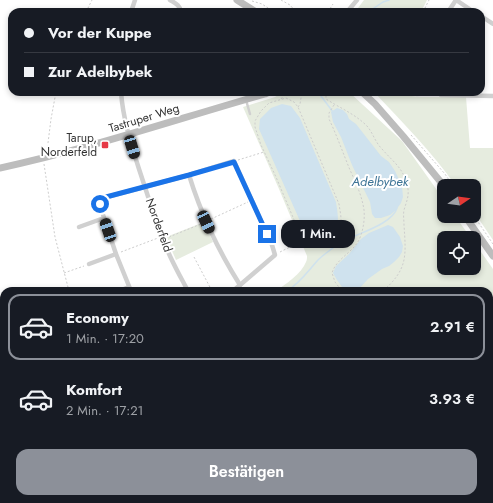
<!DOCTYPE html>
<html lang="de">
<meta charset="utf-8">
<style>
body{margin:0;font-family:Jost,sans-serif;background:#242831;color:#f1f3f6;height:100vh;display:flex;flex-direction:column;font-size:15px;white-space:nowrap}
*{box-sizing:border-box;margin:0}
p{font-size:13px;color:#9ea1a6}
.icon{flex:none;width:22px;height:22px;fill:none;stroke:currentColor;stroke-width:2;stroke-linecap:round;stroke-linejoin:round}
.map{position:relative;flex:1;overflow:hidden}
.details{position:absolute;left:0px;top:287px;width:493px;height:216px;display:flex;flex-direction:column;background:#171b24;border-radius:12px 12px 0 0;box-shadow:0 2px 6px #0003}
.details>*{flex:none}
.hud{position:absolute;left:8px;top:8px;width:477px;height:88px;border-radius:12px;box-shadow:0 2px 6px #0003;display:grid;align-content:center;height:88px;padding:0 16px;background:#171b24}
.needle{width:26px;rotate:77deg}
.fabs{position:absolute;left:437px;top:179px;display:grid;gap:8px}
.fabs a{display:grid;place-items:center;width:44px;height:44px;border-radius:8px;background:#171b24;box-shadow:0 2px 6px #0003;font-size:20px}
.end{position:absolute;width:18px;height:18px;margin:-9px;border:5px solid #1a73e8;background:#fff;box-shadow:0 0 0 2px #fff}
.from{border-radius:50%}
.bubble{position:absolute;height:28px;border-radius:12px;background:#171b24;box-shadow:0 2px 6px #0003;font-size:13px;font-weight:600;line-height:28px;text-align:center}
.car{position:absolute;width:12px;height:24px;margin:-12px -6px;border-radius:5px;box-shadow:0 0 3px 1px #0007;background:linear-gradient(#222 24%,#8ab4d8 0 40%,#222 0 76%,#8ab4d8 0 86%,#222 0)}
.hud b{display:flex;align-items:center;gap:14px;height:38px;font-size:15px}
.hud b+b{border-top:1px solid #363941}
.hud i{width:10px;height:10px;background:#f1f3f6}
ul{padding:7px 0 0;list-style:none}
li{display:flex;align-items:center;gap:12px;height:66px;margin:0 8px 6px;padding:0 8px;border:2px solid transparent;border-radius:12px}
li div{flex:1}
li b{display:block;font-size:15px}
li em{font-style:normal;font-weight:600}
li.active{border-color:#8c9099}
li>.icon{width:36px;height:36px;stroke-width:1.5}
.primary-button{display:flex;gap:8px;margin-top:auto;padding:8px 16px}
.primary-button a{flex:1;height:46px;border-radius:12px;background:#8c9099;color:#fff;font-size:16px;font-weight:600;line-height:46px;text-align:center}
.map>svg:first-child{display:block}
.green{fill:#e6ecdf}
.water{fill:#cfe2ee}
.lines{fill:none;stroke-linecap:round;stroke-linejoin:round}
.stream{stroke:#cfe2ee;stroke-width:1.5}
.path{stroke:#cdcdcd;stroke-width:1;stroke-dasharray:2 2;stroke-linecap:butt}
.lane{stroke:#d0d0d0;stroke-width:2.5}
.street{stroke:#d0d0d0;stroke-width:4.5}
.secondary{stroke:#bdbdbd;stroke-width:7}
.route{stroke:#1a73e8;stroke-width:5}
.poi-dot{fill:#e63946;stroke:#fff;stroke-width:1.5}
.labels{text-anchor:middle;stroke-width:4;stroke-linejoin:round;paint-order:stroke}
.street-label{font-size:12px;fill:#333;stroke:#fff}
.poi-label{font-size:12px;fill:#333;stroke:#fff;text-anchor:end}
.water-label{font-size:13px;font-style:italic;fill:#3f7597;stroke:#fff}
</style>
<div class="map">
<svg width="493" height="503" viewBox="0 0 493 503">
<rect width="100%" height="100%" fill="#fff"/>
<g class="green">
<polygon points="364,0 427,0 421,12 355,12"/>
<path d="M283,92H349L402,141L444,200V216H455L471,238H444V268H474V242L493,269V388L489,390V291H276C286,284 302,273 306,262C307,260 307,258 307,256L279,189L243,107L275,97Z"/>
<path d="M374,92L421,97H466L470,148H493V240L474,212V186H456C432,152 402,122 374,92Z"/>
<polygon points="204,222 213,242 176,260 166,237"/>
<polygon points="4,415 4,499 273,499 273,503 0,503 0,417"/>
</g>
<g class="water">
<path d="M282,104L291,106L300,118L336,202C338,216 342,232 326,240C323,242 320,242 317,243L308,239L259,129L260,119L271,108Z"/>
<polygon points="337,108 343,110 347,114 349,119 356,124 381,156 389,162 395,171 402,186 403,197 401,203 396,210 390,215 381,218 375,218 372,214 370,202 352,165 341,137 333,122 331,112"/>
<polygon points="388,225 393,227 400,237 403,246 402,252 399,257 394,262 389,266 382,269 368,279 357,291 345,291 337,280 333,273 336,266 349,254 361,239 369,233"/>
</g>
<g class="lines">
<g class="stream">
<polyline points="368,12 383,2 389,0"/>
<polyline points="318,92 333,112"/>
<path d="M287,291C300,283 308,271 318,260C324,254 333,248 340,243C355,234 392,225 397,208"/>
<polyline points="17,503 20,499"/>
</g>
<g class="path">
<polyline points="281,0 290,5 296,12"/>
<polyline points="252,1 262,4 274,12"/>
<polyline points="86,12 92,0"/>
<polyline points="328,12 333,4"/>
<polyline points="423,12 429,0"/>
<path d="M328,92L326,96V99C340,108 355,114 367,126C373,133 375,142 382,149C395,164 404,168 408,189C409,197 406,203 404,210C403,215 404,220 404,225C406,256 408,269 383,291"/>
<polyline points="351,92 352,93"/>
<path d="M286,98L294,102L298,107L339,204C340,212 343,221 339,229C333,244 316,250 303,241L276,177L261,145L255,127V121L261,111L269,103Z"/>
<polyline points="281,99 284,95 289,92"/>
<path d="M334,105L329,113V119C337,136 343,153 350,170C356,183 362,196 364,210C365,220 363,231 359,240C352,253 336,259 332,273L335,282L342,291"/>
<polyline points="298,107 300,104 302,92"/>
<polyline points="411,135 445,174 453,186"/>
<polyline points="47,151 51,119 56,92"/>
<polyline points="238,160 264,152"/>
<polyline points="44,164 55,237 69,291"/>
<polyline points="474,216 493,244"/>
<polyline points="211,219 248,202"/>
<polyline points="169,237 201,224"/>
<polyline points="121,252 158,238"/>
<polyline points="280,252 302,241"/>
<polyline points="194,257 212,291"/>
<polyline points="64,273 84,266"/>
<polyline points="489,394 493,391"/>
<polyline points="267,499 267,503"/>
<polyline points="394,499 394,503"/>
</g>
<g class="lane">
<polyline points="404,92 417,95 441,95"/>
<polyline points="246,100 250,114"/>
</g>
<g class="street">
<path d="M170,0C175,3 180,5 181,12"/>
<polyline points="456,0 474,12"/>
<polyline points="131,12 135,0"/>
<polyline points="347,12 357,0"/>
<polyline points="448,12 456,0"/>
<polyline points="481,16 493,24"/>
<path d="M121,92C123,119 131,144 139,169C147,193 154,216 163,239C169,257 179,274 188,291"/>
<polyline points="441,92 441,95 493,96"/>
<path d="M189,175C201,214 218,250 240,285"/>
<polyline points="79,227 104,218"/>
<polyline points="89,264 116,254"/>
<polyline points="119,291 129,287"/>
<polyline points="131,291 116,254 104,218 100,204 102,199 107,197 189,175 234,161 272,245 275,255 233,291"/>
</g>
<g class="secondary">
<polyline points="237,0 256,12"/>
<polyline points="362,92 375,104 403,136 444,186"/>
<path d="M0,168C89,149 177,119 265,94L269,92"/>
<polyline points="465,216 493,256"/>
</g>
</g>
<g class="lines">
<polyline class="route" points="100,204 102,200 106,197 189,175 234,162 267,234"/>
</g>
<rect class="poi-dot" x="101" y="141" width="8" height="8" rx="2"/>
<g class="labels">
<g class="street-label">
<text transform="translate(144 118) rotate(-17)" y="4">Tastruper Weg</text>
<text transform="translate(159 225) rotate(70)" y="4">Norderfeld</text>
</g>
<g class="poi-label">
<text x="97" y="142">Tarup,<tspan x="97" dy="14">Norderfeld</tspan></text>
</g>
<g class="water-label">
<text x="380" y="186">Adelbybek</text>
</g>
</g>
</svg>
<div class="fabs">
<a><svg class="needle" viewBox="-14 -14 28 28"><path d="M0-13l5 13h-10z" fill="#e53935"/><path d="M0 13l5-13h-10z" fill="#9ea1a6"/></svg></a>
<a><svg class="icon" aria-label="locate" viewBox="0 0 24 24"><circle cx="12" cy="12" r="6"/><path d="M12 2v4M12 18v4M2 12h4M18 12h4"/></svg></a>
</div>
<i class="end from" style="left:100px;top:204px"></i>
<i class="end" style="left:267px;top:234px"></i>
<div class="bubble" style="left:281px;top:220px;width:74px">1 Min.</div>
<i class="car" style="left:132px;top:147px;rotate:163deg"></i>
<i class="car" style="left:206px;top:222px;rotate:155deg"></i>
<i class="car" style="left:108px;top:230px;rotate:341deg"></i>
<div class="hud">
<b><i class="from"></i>Vor der Kuppe</b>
<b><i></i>Zur Adelbybek</b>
</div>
<section class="details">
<ul>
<li class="active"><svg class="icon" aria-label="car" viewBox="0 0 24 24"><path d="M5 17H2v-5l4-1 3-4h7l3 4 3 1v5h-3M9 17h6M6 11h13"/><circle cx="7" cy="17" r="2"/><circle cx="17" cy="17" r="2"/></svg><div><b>Economy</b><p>1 Min. · 17:20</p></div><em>2.91 €</em></li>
<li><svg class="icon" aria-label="car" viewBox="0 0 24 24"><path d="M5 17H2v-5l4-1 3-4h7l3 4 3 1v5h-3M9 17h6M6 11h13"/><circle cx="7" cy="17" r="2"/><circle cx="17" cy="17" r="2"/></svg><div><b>Komfort</b><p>2 Min. · 17:21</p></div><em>3.93 €</em></li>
</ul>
<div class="primary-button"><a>Bestätigen</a></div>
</section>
</div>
